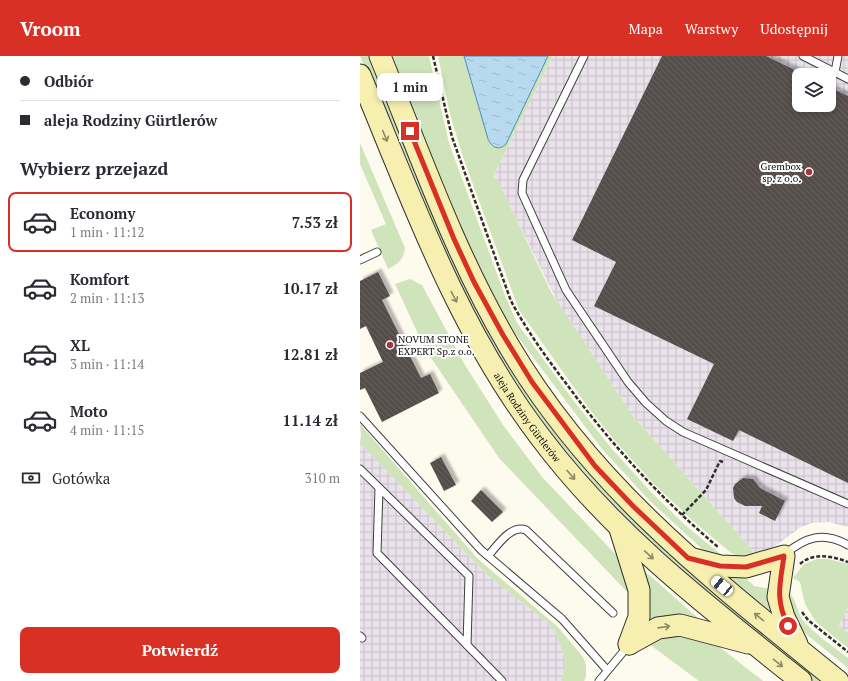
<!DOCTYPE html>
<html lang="pl">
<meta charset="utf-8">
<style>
body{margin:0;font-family:"PT Serif",serif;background:#f2f2f3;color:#2b2b33;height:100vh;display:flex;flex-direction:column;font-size:15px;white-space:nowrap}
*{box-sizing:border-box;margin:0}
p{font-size:13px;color:#7c7c81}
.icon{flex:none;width:22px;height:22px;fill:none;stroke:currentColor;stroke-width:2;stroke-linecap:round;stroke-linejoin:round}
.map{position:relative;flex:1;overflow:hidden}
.drawer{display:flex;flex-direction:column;background:#fff;width:360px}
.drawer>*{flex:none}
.banner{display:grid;align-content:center;height:88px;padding:0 20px;background:#fff}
.buttons{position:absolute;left:432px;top:12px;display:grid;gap:8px}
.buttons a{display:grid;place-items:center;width:44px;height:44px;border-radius:8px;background:#fff;box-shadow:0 2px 6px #0003;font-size:20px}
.end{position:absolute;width:18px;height:18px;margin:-9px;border:5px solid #d93025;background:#fff;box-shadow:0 0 0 2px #fff}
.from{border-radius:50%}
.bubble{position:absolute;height:28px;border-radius:8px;background:#fff;box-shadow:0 2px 6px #0003;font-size:13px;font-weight:700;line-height:28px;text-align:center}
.car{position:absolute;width:12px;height:24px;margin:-12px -6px;border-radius:5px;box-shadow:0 0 3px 1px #0007;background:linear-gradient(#fff 24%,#345 0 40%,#fff 0 76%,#345 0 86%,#fff 0)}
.banner b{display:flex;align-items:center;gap:14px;height:38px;font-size:15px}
.banner b+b{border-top:1px solid #e1e1e2}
.banner i{width:10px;height:10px;background:#2b2b33}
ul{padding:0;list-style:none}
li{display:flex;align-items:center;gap:12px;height:60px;margin:0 8px 6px;padding:0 12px;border:2px solid transparent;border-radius:8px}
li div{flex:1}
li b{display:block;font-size:15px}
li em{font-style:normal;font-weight:700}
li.selected{border-color:#d93025}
li>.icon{width:36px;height:36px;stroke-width:1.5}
h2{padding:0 20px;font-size:18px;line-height:48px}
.pay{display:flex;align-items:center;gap:10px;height:44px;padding:0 20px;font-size:15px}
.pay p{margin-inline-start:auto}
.action{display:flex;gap:8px;margin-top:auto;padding:8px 20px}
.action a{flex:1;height:46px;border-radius:8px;background:#d93025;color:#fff;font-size:16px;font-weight:700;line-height:46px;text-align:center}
header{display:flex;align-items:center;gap:24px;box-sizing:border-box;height:56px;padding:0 20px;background:#d93025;color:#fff}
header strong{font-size:19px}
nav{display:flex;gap:22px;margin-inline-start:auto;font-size:14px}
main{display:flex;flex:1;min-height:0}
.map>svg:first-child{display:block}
.industrial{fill:url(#industrial-grid);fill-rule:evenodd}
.grass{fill:#d0e4bb}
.water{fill:url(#water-ripples);stroke:#478ebf}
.building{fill:url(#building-back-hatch);filter:url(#shadow)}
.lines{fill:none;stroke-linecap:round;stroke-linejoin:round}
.lane-casing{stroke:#404040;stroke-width:9}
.secondary-casing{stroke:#2f2f2f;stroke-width:23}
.path{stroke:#2f2f2f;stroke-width:2.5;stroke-dasharray:4 2;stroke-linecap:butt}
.lane{stroke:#fff;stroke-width:7}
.secondary{stroke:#f6efb0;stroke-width:21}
.oneway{stroke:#8d8967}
.route{stroke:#d93025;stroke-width:5}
.poi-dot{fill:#ae3339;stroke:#fff;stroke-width:1.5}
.labels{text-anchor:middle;stroke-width:4;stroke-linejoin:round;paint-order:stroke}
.poi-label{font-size:10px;fill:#0d0d0d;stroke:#fff;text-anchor:end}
.street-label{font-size:10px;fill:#0d0d0d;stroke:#fff}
</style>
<header>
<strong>Vroom</strong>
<nav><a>Mapa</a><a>Warstwy</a><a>Udostępnij</a></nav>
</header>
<main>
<section class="drawer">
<div class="banner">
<b><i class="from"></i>Odbiór</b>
<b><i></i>aleja Rodziny Gürtlerów</b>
</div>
<h2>Wybierz przejazd</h2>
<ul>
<li class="selected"><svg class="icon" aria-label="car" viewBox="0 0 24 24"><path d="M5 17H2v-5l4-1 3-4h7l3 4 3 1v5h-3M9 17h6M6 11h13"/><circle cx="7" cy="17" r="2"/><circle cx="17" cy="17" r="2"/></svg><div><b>Economy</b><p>1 min · 11:12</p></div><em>7.53 zł</em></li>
<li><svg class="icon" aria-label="car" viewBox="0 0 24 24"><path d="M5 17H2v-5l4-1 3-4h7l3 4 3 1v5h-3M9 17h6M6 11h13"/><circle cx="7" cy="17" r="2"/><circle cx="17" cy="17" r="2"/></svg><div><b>Komfort</b><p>2 min · 11:13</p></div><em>10.17 zł</em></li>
<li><svg class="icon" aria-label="car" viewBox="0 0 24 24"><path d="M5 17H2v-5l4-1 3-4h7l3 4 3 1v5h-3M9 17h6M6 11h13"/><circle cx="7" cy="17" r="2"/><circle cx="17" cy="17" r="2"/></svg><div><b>XL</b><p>3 min · 11:14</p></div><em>12.81 zł</em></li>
<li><svg class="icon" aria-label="car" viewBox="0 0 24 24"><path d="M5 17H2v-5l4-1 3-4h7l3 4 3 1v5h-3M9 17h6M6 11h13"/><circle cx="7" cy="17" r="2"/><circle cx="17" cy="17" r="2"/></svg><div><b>Moto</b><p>4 min · 11:15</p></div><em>11.14 zł</em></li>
</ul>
<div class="pay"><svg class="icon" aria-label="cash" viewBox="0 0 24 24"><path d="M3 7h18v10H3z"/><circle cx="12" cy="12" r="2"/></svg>Gotówka<p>310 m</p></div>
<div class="action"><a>Potwierdź</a></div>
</section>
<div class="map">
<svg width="488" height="625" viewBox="0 0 488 625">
<defs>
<pattern id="industrial-grid" width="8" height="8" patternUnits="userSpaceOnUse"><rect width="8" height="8" fill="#eae2eb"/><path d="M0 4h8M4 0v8" fill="none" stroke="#c8c1c8"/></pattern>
<pattern id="water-ripples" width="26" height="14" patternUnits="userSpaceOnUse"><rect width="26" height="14" fill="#b8daef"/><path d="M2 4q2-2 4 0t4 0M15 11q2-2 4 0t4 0" fill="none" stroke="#9dbacc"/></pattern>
<pattern id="building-back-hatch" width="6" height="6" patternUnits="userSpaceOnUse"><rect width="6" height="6" fill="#544e4a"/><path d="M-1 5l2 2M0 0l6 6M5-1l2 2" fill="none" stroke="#686360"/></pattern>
<filter id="shadow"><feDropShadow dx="3.5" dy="-3.5" stdDeviation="1" flood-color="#0004"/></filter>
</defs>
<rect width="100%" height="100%" fill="#fdfaee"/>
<g class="industrial">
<path d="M193,0H488V471L469,466L452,467L441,471L399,502L273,360L198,247L138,126L133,121ZM439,19H469V49H439Z"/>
<polygon points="0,387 126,518 194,572 206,606 201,625 0,625"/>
<polygon points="488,551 488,577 479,569"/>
</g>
<g class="grass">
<polygon points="0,0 9,0 61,127 169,336 467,625 453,625 391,575 265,465 203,396 163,341 106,246 33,80"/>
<polygon points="33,0 69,0 89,87 144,237 157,267 213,344 252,393 291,436 325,469 364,501 348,498 341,492 290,445 242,393 145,264 108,195 55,63"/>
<polygon points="78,0 193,0 133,121 138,125 191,236 273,360 399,502 390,504 371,497 332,464 295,429 256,386 230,354 159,254 103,101 90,58"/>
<path d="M0,87L45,192C44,203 38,208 28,213L11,174L26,168L0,108Z"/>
<polygon points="50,223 62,229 105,309 143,369 183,422 261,504 271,540 139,402 65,293 35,228"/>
<polygon points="0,368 118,503 198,571 223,601 226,609 226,621 224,625 201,625 206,606 194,572 126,518 0,387 1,380"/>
<polygon points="457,503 468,503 488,508 488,551 479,569 488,577 488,592 456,566 445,548 440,526 433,522 444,508"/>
<polygon points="279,510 347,570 284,573"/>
<polygon points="356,513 381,517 394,530 411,533 416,563"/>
<path d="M427,536C436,540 437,555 442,563C454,578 473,590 488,602V612L446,578L435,566Z"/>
<polygon points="305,577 348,582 403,625 339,625 285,585"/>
</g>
<path class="water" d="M104,0H188L146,88C139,95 132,92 128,83Z"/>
<g class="building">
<polygon points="302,0 406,0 439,16 439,49 469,49 469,31 488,40 488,427 379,374 373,385 327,363 354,308 234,250 256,206 212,184"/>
<polygon points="18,216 30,240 22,244 61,322 70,318 79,337 22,366 5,332 0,334 0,317 23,306 6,270 0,273 0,225"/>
<polygon points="81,401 96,429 84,435 70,407"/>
<polygon points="383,422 393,423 400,432 425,445 415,465 399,457 402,450 385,450 377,446 374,442 373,432 375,428"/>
<polygon points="121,434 143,456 132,466 111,445"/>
</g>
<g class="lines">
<g class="lane-casing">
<g id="lane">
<polyline points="224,0 163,124 162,137 206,234 268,326 286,347 306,365 323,376 488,448"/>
<polyline points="443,0 488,23"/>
<polyline points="475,16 478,0"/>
<polyline points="0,204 17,196"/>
<polyline points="0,360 121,494 202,563 247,614"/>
<polyline points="0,413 109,520 107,589 142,625"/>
<polyline points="19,432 17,497 107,589"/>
<path d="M425,498C446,481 463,475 488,489"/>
<path d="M128,500C137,490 151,468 166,474L253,557"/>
<polyline points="0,580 2,582"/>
<polyline points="239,625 268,590"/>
</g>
</g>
<g class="secondary-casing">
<g id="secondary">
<path d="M20,0C60,98 95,199 149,290C232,431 353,524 478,625"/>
<path id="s1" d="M0,19C52,144 98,274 181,382C253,478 348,551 441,625"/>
<polyline points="260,473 279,534 279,561 269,588"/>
<polyline points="333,503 360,510 386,511 424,500 418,541 424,561 437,588"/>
<polyline points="269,588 298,572 320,569 388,587"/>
</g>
</g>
<g class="path">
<path d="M73,0L92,81L151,245C166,273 185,300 205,326C250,387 300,442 358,491"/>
<polyline points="322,459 346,434 360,405 363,406"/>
<path d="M440,508C454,496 472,500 488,506"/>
<polyline points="442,556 448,564 488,596"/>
</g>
<use href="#lane" class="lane"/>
<use href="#secondary" class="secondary"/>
</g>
<defs><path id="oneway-shaft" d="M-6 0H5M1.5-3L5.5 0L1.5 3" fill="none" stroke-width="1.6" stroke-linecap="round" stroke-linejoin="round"/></defs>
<g class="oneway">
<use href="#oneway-shaft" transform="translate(25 80) rotate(68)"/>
<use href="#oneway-shaft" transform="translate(94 241) rotate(62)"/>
<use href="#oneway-shaft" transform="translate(211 419) rotate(49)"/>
<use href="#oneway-shaft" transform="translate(289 499) rotate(43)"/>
<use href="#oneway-shaft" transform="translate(399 561) rotate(-141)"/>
<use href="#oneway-shaft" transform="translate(304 571) rotate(-8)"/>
<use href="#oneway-shaft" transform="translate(418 607) rotate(39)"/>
</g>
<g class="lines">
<path class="route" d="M50,75L94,183L114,226L143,279L172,326L235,410L273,450L328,502L360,510L386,511L424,500C420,528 415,543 428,570"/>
</g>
<g class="poi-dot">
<circle cx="449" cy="116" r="4"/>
<circle cx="30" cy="289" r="4"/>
</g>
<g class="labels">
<g class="poi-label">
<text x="441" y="114">Grembox<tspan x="441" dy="12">sp. z o.o.</tspan></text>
<text x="38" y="287" text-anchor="start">NOVUM STONE<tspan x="38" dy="12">EXPERT Sp.z o.o.</tspan></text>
</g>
<g class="street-label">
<text dy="4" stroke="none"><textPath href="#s1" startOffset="382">aleja Rodziny Gürtlerów</textPath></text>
</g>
</g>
</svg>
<div class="buttons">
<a><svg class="icon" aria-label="layers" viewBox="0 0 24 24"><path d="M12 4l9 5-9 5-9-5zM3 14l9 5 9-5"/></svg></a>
</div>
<i class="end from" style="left:428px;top:570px"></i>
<i class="end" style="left:50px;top:75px"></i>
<div class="bubble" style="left:17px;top:17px;width:66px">1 min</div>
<i class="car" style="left:362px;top:530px;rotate:309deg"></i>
</div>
</main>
